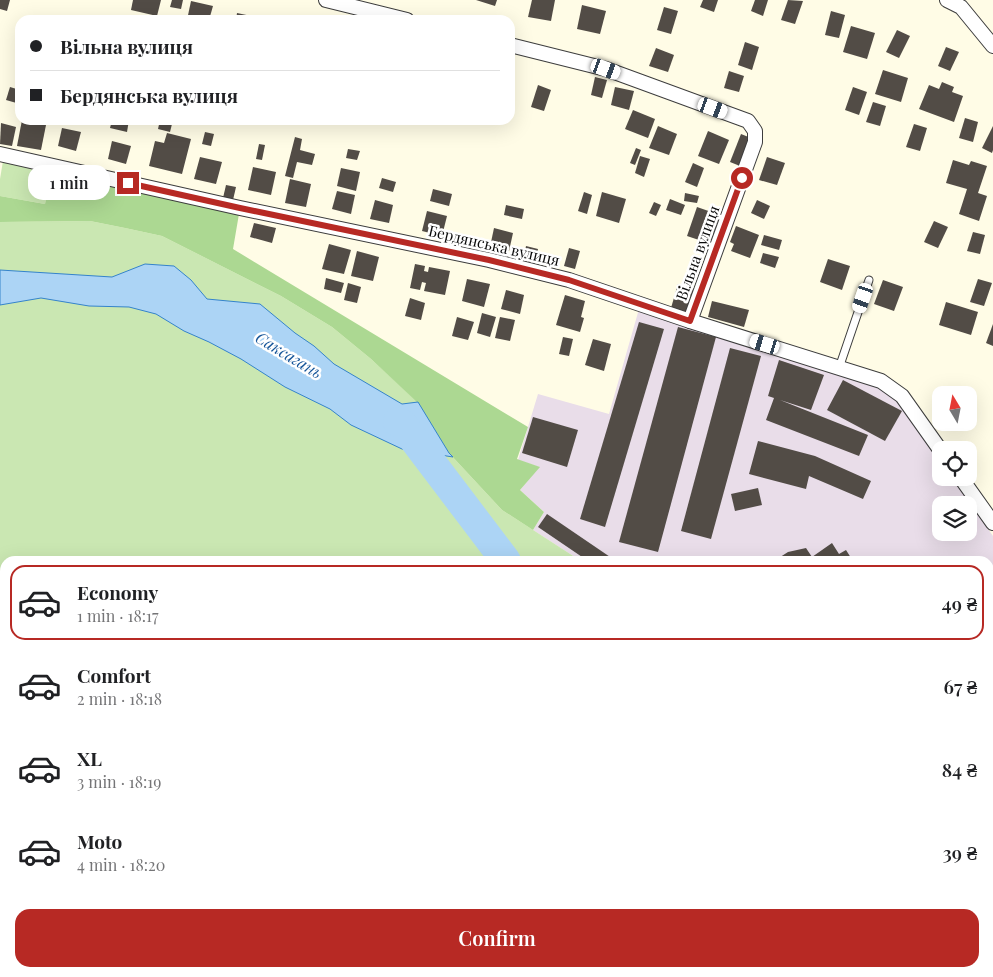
<!DOCTYPE html>
<meta charset="utf-8">
<style>
body{margin:0;font-family:"Playfair Display",serif;background:#f6f6f6;color:#202124;height:100vh;display:flex;flex-direction:column;font-size:19px;white-space:nowrap}
*{box-sizing:border-box;margin:0}
p{font-size:16px;color:#757577}
.icon{flex:none;width:28px;height:28px;fill:none;stroke:currentColor;stroke-width:2;stroke-linecap:round;stroke-linejoin:round}
.map{position:relative;flex:1;overflow:hidden}
.panel{position:absolute;left:0px;top:556px;width:994px;height:421px;display:flex;flex-direction:column;background:#fff;border-radius:15px 15px 0 0;box-shadow:0 5px 20px #0002}
.panel>*{flex:none}
.top-card{position:absolute;left:15px;top:15px;width:500px;height:110px;border-radius:15px;box-shadow:0 5px 20px #0002;display:grid;align-content:center;height:110px;padding:0 15px;background:#fff}
.needle{width:32px;rotate:350deg}
.controls{position:absolute;left:932px;top:386px;display:grid;gap:10px}
.controls a{display:grid;place-items:center;width:45px;height:45px;border-radius:10px;background:#fff;box-shadow:0 5px 20px #0002;font-size:25px}
.end{position:absolute;width:22px;height:22px;margin:-11px;border:6px solid #b72924;background:#fff;box-shadow:0 0 0 2px #fff}
.from{border-radius:50%}
.bubble{position:absolute;height:35px;border-radius:15px;background:#fff;box-shadow:0 5px 20px #0002;font-size:16px;font-weight:600;line-height:35px;text-align:center}
.car{position:absolute;width:15px;height:30px;margin:-15px -8px;border-radius:6px;box-shadow:0 0 4px 1px #0007;background:linear-gradient(#fff 24%,#345 0 40%,#fff 0 76%,#345 0 86%,#fff 0)}
.top-card b{display:flex;align-items:center;gap:18px;height:48px;font-size:19px}
.top-card b+b{border-top:1px solid #e0e0e0}
.top-card i{width:12px;height:12px;background:#202124}
ul{padding:9px 0 0;list-style:none}
li{display:flex;align-items:center;gap:15px;height:75px;margin:0 10px 8px;padding:0 5px;border:2px solid transparent;border-radius:15px}
li div{flex:1}
li b{display:block;font-size:19px}
li em{font-style:normal;font-weight:600}
li.current{border-color:#b72924}
li>.icon{width:45px;height:45px;stroke-width:1.5}
.primary-button{display:flex;gap:10px;margin-top:auto;padding:10px 15px}
.primary-button a{flex:1;height:58px;border-radius:15px;background:#b72924;color:#fff;font-size:20px;font-weight:600;line-height:58px;text-align:center}
.map>svg:first-child{display:block}
.industrial{fill:#e9dde9;fill-rule:evenodd}
.green{fill:#cae7b2}
.forest{fill:#acd892}
.water{fill:#acd4f5;stroke:#3483cb}
.lines{fill:none;stroke-linecap:round;stroke-linejoin:round}
.river{stroke:#acd4f5;stroke-width:30}
.building{fill:#524c46}
.service-casing{stroke:#3d3d3d;stroke-width:9}
.minor-casing{stroke:#3d3d3d;stroke-width:16}
.service{stroke:#fff;stroke-width:7}
.minor{stroke:#fff;stroke-width:14}
.route{stroke:#b72924;stroke-width:6}
.labels{text-anchor:middle;stroke-width:5;stroke-linejoin:round;paint-order:stroke}
.street-label{font-size:15px;fill:#0a0a0a;stroke:#fff}
.water-label{font-size:16px;font-style:italic;fill:#165599;stroke:#fff}
</style>
<div class="map">
<svg width="993" height="977" viewBox="0 0 993 977">
<rect width="100%" height="100%" fill="#fffce6"/>
<path class="industrial" d="M639,309L879,384L897,398L941,462V478H952L993,536V960L989,954V561H581L533,530L544,512L520,490L539,467L518,460L538,394L609,414ZM941,505H969V532H941Z"/>
<g class="green">
<polygon points="4,155 52,166 45,204 0,196 0,179"/>
<polygon points="90,221 125,228 162,236 281,296 332,327 371,359 418,402 449,453 502,510 581,561 5,561 5,972 829,972 834,977 0,977 0,222"/>
<polygon points="989,954 993,960 993,977 873,977 883,972 989,972"/>
</g>
<g class="forest">
<polygon points="52,166 240,208 233,249 528,427 517,459 540,467 520,490 544,512 533,530 502,510 449,453 417,402 371,359 332,327 281,296 162,236 125,228 90,221 0,222 0,196 45,204"/>
<polygon points="829,973 883,973 873,977 834,977"/>
</g>
<g class="water">
<polygon points="145,264 174,266 191,280 207,299 260,304 295,333 314,346 334,364 402,404 418,402 449,453 453,457 402,449 351,425 330,409 285,387 241,359 209,342 184,331 156,314 129,307 89,306 41,298 0,305 0,270 112,277"/>
<polygon points="339,973 415,973 418,977 333,977"/>
</g>
<g class="lines">
<g class="river">
<polyline points="398,422 403,425 506,561"/>
<polyline points="747,972 748,977"/>
</g>
</g>
<g class="building">
<polygon points="0,0 10,0 7,11 0,9"/>
<polygon points="133,0 161,0 157,16 131,10"/>
<polygon points="172,0 183,0 181,9 170,7"/>
<polygon points="476,0 497,0 495,6"/>
<polygon points="532,0 555,0 551,21 528,17"/>
<polygon points="703,0 718,0 714,12 700,7"/>
<polygon points="755,0 768,0 763,16 751,11"/>
<polygon points="788,0 803,1 795,24 781,20"/>
<polygon points="191,1 213,6 209,20 187,20"/>
<polygon points="582,5 606,11 600,34 577,29"/>
<polygon points="664,7 678,11 671,34 657,30"/>
<polygon points="831,11 845,15 839,38 825,35"/>
<polygon points="237,13 256,17 255,20 236,20"/>
<polygon points="851,26 875,33 867,59 843,52"/>
<polygon points="897,30 910,36 899,58 886,52"/>
<polygon points="745,42 759,47 752,70 738,65"/>
<polygon points="946,47 959,52 950,71 938,66"/>
<polygon points="656,48 674,55 668,72 649,66"/>
<polygon points="883,70 908,78 901,102 875,94"/>
<polygon points="729,71 744,76 739,92 724,88"/>
<polygon points="595,77 607,80 602,98 591,95"/>
<polygon points="942,82 954,87 952,92 963,96 954,122 919,109 929,85 939,89"/>
<polygon points="538,85 551,90 544,111 531,107"/>
<polygon points="10,87 20,90 20,104 6,100"/>
<polygon points="615,87 634,91 629,110 611,105"/>
<polygon points="853,87 867,92 859,115 845,110"/>
<polygon points="873,102 886,106 880,126 866,122"/>
<polygon points="633,110 655,119 648,138 625,129"/>
<polygon points="965,118 978,122 973,142 959,138"/>
<polygon points="22,120 47,120 41,150 17,146"/>
<polygon points="112,120 129,120 127,132 110,128"/>
<polygon points="160,120 173,120 170,132 158,129"/>
<polygon points="1,123 16,127 12,146 0,144"/>
<polygon points="914,124 927,128 920,151 906,147"/>
<polygon points="658,126 677,134 669,155 649,148"/>
<polygon points="993,126 993,150 992,153 982,148"/>
<polygon points="62,128 81,132 76,151 58,146"/>
<polygon points="708,131 729,140 719,164 698,156"/>
<polygon points="205,132 214,134 211,146 202,144"/>
<polygon points="167,133 191,139 182,174 149,166 155,141 164,143"/>
<polygon points="741,134 751,138 740,166 730,162"/>
<polygon points="295,137 302,139 300,150 315,154 312,165 297,162 293,178 285,176"/>
<polygon points="112,141 131,146 126,164 108,159"/>
<polygon points="259,144 265,145 262,160 256,159"/>
<polygon points="636,148 641,150 635,165 630,163"/>
<polygon points="348,149 360,151 357,160 346,158"/>
<polygon points="640,156 650,159 644,177 635,173"/>
<polygon points="200,157 222,162 216,184 194,179"/>
<polygon points="767,157 785,163 777,185 759,180"/>
<polygon points="953,160 969,165 971,161 987,166 978,193 987,196 979,221 959,214 967,189 946,183"/>
<polygon points="693,163 704,168 697,187 685,182"/>
<polygon points="253,167 276,172 271,195 248,190"/>
<polygon points="341,168 360,172 356,191 337,186"/>
<polygon points="382,178 396,182 393,192 379,188"/>
<polygon points="290,179 311,184 306,207 285,203"/>
<polygon points="226,185 236,187 233,200 223,198"/>
<polygon points="433,189 452,194 449,206 430,201"/>
<polygon points="337,191 355,195 351,214 332,209"/>
<polygon points="584,192 592,195 587,214 578,211"/>
<polygon points="602,192 626,199 619,223 596,216"/>
<polygon points="685,193 699,196 697,203 684,201"/>
<polygon points="670,199 685,205 681,215 666,210"/>
<polygon points="375,200 393,205 389,223 370,219"/>
<polygon points="757,200 770,206 764,219 751,213"/>
<polygon points="654,202 661,205 656,216 649,213"/>
<polygon points="506,205 524,209 522,219 504,215"/>
<polygon points="697,207 720,215 711,244 687,236"/>
<polygon points="427,211 447,216 442,236 422,231"/>
<polygon points="934,221 948,227 938,248 924,242"/>
<polygon points="254,223 276,228 272,243 250,237"/>
<polygon points="736,226 759,235 750,258 731,251 734,244 730,242"/>
<polygon points="494,228 513,233 509,251 490,247"/>
<polygon points="973,232 985,235 980,254 967,251"/>
<polygon points="764,235 782,240 779,250 761,245"/>
<polygon points="329,244 351,250 344,274 322,269"/>
<polygon points="526,246 538,249 535,263 523,261"/>
<polygon points="569,248 580,251 575,269 564,266"/>
<polygon points="357,251 379,257 373,281 351,276"/>
<polygon points="763,253 779,257 775,268 760,263"/>
<polygon points="828,259 850,266 842,290 820,282"/>
<polygon points="415,264 425,266 424,271 428,272 429,267 450,271 445,295 424,291 426,283 422,282 420,290 410,288"/>
<polygon points="326,278 344,283 341,293 324,289"/>
<polygon points="467,279 490,284 484,307 462,301"/>
<polygon points="978,279 992,283 984,306 970,302"/>
<polygon points="883,280 903,287 894,311 874,304"/>
<polygon points="348,283 361,287 357,303 344,300"/>
<polygon points="678,284 696,289 689,313 671,308"/>
<polygon points="506,290 524,295 520,314 501,309"/>
<polygon points="565,295 585,301 581,317 584,318 580,332 556,325"/>
<polygon points="410,298 425,303 421,320 405,316"/>
<polygon points="712,301 749,310 744,327 708,317"/>
<polygon points="946,302 978,312 971,335 939,325"/>
<polygon points="482,313 496,317 490,337 477,333"/>
<polygon points="457,317 474,322 468,340 452,336"/>
<polygon points="500,317 515,320 510,341 495,338"/>
<polygon points="639,322 664,329 605,527 580,519"/>
<polygon points="993,324 993,346 986,343"/>
<polygon points="678,327 716,337 658,552 619,542"/>
<polygon points="563,337 573,339 569,356 559,354"/>
<polygon points="593,339 611,344 604,371 585,365"/>
<polygon points="730,348 761,356 711,539 681,531"/>
<polygon points="779,360 824,375 811,410 780,400 868,435 859,456 766,420 774,398 768,396"/>
<polygon points="843,380 902,411 885,441 827,410"/>
<polygon points="533,417 578,430 567,467 522,453"/>
<polygon points="758,441 815,456 871,481 863,499 809,476 806,489 749,474"/>
<polygon points="758,488 762,505 735,511 731,494"/>
<polygon points="547,514 616,561 588,561 538,527"/>
<polygon points="832,543 839,554 846,550 853,561 774,561 788,552 806,548 812,557"/>
<polygon points="993,583 993,613 989,608 989,587"/>
<polygon points="989,642 993,648 993,684 989,678"/>
<polygon points="989,886 993,893 993,946 989,939"/>
</g>
<g class="lines">
<g class="service-casing">
<g id="service">
<polyline points="839,368 869,280"/>
<polyline points="989,860 993,857"/>
<polyline points="0,891 5,894"/>
<polyline points="171,972 180,977"/>
<polyline points="461,972 464,977"/>
<polyline points="270,977 269,974 272,972"/>
</g>
</g>
<g class="minor-casing">
<g id="minor">
<polyline points="326,0 407,20"/>
<polyline points="947,0 961,7 993,46"/>
<polyline points="510,45 606,69 748,121 755,131 755,142 690,321"/>
<polyline points="0,154 240,208 489,260 569,280 690,321 881,381 902,396 941,451"/>
<polyline points="961,478 993,523"/>
</g>
</g>
<use href="#service" class="service"/>
<use href="#minor" class="minor"/>
</g>
<g class="lines">
<polyline class="route" points="128,183 240,208 489,260 569,280 690,321 742,178"/>
</g>
<g class="labels">
<g class="street-label">
<text transform="translate(494 246) rotate(13)" y="5">Бердянська вулиця</text>
<text transform="translate(698 253) rotate(-70)" y="5">Вільна вулиця</text>
</g>
<g class="water-label">
<text transform="translate(289 355) rotate(31)" y="6">Саксагань</text>
</g>
</g>
</svg>
<div class="controls">
<a><svg class="needle" viewBox="-14 -14 28 28"><path d="M0-13l5 13h-10z" fill="#e53935"/><path d="M0 13l5-13h-10z" fill="#757577"/></svg></a>
<a><svg class="icon" aria-label="locate" viewBox="0 0 24 24"><circle cx="12" cy="12" r="6"/><path d="M12 2v4M12 18v4M2 12h4M18 12h4"/></svg></a>
<a><svg class="icon" aria-label="layers" viewBox="0 0 24 24"><path d="M12 4l9 5-9 5-9-5zM3 14l9 5 9-5"/></svg></a>
</div>
<i class="end from" style="left:742px;top:178px"></i>
<i class="end" style="left:128px;top:183px"></i>
<div class="bubble" style="left:28px;top:165px;width:82px">1 min</div>
<i class="car" style="left:606px;top:69px;rotate:110deg"></i>
<i class="car" style="left:713px;top:108px;rotate:110deg"></i>
<i class="car" style="left:863px;top:298px;rotate:199deg"></i>
<i class="car" style="left:765px;top:344px;rotate:287deg"></i>
<div class="top-card">
<b><i class="from"></i>Вільна вулиця</b>
<b><i></i>Бердянська вулиця</b>
</div>
<section class="panel">
<ul>
<li class="current"><svg class="icon" aria-label="car" viewBox="0 0 24 24"><path d="M5 17H2v-5l4-1 3-4h7l3 4 3 1v5h-3M9 17h6M6 11h13"/><circle cx="7" cy="17" r="2"/><circle cx="17" cy="17" r="2"/></svg><div><b>Economy</b><p>1 min · 18:17</p></div><em>49 ₴</em></li>
<li><svg class="icon" aria-label="car" viewBox="0 0 24 24"><path d="M5 17H2v-5l4-1 3-4h7l3 4 3 1v5h-3M9 17h6M6 11h13"/><circle cx="7" cy="17" r="2"/><circle cx="17" cy="17" r="2"/></svg><div><b>Comfort</b><p>2 min · 18:18</p></div><em>67 ₴</em></li>
<li><svg class="icon" aria-label="car" viewBox="0 0 24 24"><path d="M5 17H2v-5l4-1 3-4h7l3 4 3 1v5h-3M9 17h6M6 11h13"/><circle cx="7" cy="17" r="2"/><circle cx="17" cy="17" r="2"/></svg><div><b>XL</b><p>3 min · 18:19</p></div><em>84 ₴</em></li>
<li><svg class="icon" aria-label="car" viewBox="0 0 24 24"><path d="M5 17H2v-5l4-1 3-4h7l3 4 3 1v5h-3M9 17h6M6 11h13"/><circle cx="7" cy="17" r="2"/><circle cx="17" cy="17" r="2"/></svg><div><b>Moto</b><p>4 min · 18:20</p></div><em>39 ₴</em></li>
</ul>
<div class="primary-button"><a>Confirm</a></div>
</section>
</div>
